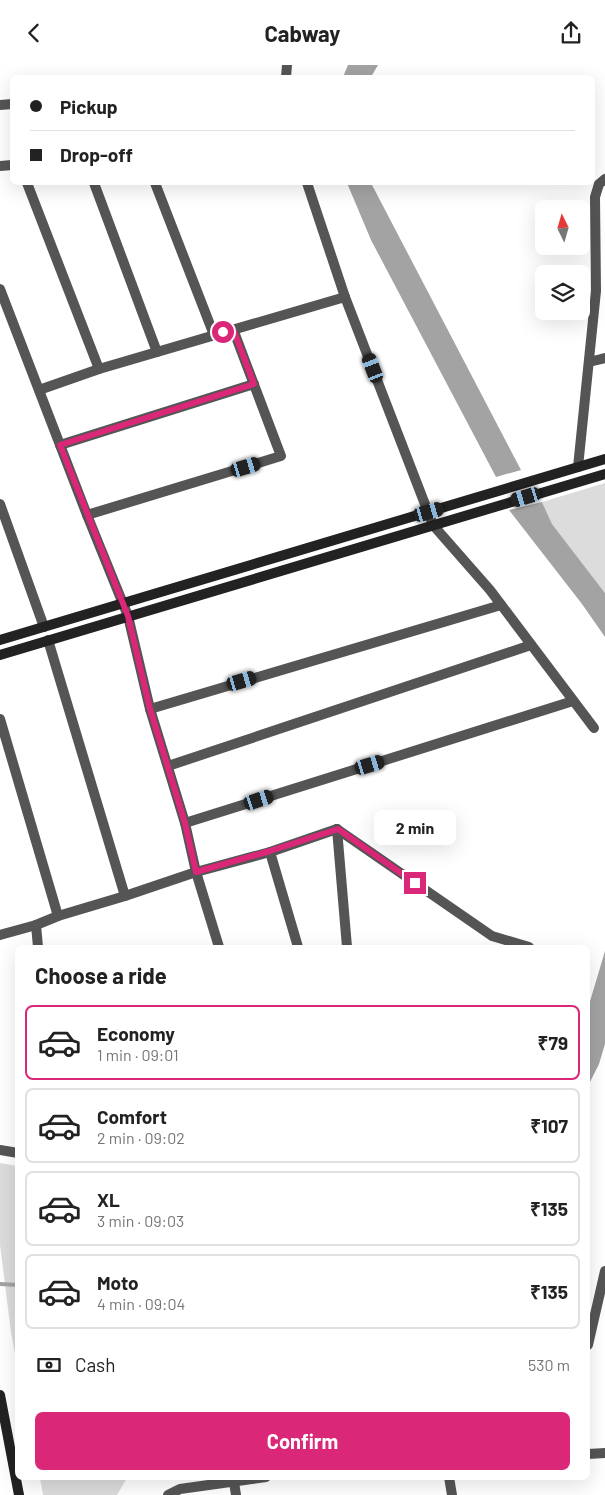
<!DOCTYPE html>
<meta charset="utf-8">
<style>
body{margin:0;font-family:Barlow,sans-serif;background:#f6f6f6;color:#222;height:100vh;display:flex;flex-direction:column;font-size:19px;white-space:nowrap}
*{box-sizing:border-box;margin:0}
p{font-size:16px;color:#767676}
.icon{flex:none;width:28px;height:28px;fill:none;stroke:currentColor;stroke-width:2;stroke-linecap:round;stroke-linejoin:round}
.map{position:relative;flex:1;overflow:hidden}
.sheet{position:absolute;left:15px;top:880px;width:575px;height:535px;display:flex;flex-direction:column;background:#fff;border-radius:8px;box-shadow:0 5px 20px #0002}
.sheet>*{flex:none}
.hud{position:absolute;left:10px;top:10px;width:585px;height:110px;border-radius:8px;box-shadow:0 5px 20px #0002;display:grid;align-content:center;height:110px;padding:0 20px;background:#fff}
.needle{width:32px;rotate:355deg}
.tools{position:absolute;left:535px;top:135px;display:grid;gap:10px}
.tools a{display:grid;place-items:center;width:55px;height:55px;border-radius:8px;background:#fff;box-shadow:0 5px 20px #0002;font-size:25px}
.end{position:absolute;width:22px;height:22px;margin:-11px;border:6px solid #db2777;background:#fff;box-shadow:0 0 0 2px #fff}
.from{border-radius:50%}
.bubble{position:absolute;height:35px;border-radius:8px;background:#fff;box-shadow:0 5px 20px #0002;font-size:16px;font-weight:700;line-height:35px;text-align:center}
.car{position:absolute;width:15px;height:30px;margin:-15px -8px;border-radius:6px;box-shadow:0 0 4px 1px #0007;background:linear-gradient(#222 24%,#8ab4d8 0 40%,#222 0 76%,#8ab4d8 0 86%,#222 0)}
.hud b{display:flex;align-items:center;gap:18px;height:48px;font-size:19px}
.hud b+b{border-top:1px solid #e0e0e0}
.hud i{width:12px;height:12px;background:#222}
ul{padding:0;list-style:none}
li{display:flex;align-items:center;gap:15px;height:75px;margin:0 10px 8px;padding:0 10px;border:2px solid #e0e0e0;border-radius:8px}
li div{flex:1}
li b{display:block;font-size:19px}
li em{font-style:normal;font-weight:700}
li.current{border-color:#db2777}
li>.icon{width:45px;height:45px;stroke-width:1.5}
h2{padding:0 20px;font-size:22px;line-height:60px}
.pay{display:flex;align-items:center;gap:12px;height:55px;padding:0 20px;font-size:19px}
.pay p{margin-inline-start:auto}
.primary-button{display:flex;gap:10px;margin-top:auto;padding:10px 20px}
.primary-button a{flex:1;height:58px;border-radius:8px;background:#db2777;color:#fff;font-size:20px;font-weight:700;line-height:58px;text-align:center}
header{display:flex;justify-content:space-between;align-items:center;height:65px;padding:0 20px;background:#fff;font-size:22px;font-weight:700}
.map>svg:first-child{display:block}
.green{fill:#dcdcdc}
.water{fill:#a3a3a3}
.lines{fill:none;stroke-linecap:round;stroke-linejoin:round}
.stream{stroke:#a3a3a3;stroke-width:4}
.street{stroke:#555;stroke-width:10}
.secondary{stroke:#222;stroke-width:10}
.route{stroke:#db2777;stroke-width:6}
</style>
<header><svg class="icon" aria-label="back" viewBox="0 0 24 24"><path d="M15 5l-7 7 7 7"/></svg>Cabway<svg class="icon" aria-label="share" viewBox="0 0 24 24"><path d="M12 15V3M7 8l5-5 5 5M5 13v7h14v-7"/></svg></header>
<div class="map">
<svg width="605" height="1430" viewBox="0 0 605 1430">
<rect width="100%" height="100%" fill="#fff"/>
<g class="green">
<polygon points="605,418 605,528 552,459 542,437"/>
<polygon points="0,1098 17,1101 17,1300 11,1267 0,1180"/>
<polygon points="40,1413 40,1412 127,1413 117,1430 43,1430"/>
</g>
<g class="water">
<polygon points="348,0 378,0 371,12 343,12"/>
<polygon points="347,118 371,118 521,405 496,412 371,175"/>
<polygon points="542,437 552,459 605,528 605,572 582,539 509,445"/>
<polygon points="605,886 605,979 599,999 588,1021 588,943"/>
</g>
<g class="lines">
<polyline class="stream" points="0,1219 18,1220"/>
<g class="street">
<polyline points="286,12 287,0"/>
<polyline points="0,40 12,39"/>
<polyline points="0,101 12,100"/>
<polyline points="27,118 99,304"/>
<polyline points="94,118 157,287"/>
<polyline points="155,118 214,270"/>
<polyline points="307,118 345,232 433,460 490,525 594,663"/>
<polyline points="0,224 87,450 128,551 150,644 185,758 196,807 219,882"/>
<polyline points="589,297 605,293"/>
<polyline points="39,325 99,304 345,232"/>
<polyline points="60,380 254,319"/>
<polyline points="578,402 596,226 595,132 599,119 605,114"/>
<polyline points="0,439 44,562"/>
<polyline points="87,450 281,391 233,264"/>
<polyline points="48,575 125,831"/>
<polyline points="150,644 501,540"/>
<polyline points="0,654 58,851"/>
<polyline points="168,701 531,580"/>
<polyline points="185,758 573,636"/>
<polyline points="337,764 492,871 529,882"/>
<polyline points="337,764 347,882"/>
<polyline points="270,787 298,882"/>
<polyline points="36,860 38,882"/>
<polyline points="0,870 36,860 58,851 125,831 196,807 270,787 337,764"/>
<polyline points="0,1085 18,1088"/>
<polyline points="588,1280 605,1206"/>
<polyline points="588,1389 605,1388"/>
<polyline points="449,1412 452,1430"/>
<polyline points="234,1417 236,1430"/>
<polyline points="168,1430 180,1424 266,1412"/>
</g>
<g class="secondary">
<polyline points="0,575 605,394"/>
<polyline points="0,590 605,409"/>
<polyline points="0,1330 19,1430"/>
</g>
</g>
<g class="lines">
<polyline class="route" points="223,267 233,264 254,319 60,380 128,551 150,644 185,758 196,807 270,786 338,764 415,818"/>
</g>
</svg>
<div class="tools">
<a><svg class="needle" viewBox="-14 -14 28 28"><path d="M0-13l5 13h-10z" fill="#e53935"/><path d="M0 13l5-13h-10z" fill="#767676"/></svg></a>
<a><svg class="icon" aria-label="layers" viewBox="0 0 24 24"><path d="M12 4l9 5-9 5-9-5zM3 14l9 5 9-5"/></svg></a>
</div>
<i class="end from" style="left:223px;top:267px"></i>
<i class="end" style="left:415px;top:818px"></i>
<div class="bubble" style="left:374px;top:745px;width:82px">2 min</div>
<i class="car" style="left:373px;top:303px;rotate:339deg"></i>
<i class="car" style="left:246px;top:402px;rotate:73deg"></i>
<i class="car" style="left:526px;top:432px;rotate:253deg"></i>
<i class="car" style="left:429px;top:447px;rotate:74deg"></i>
<i class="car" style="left:242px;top:616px;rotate:74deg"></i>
<i class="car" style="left:370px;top:700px;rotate:73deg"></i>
<i class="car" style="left:259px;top:735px;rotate:72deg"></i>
<div class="hud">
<b><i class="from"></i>Pickup</b>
<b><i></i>Drop-off</b>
</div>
<section class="sheet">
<h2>Choose a ride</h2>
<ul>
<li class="current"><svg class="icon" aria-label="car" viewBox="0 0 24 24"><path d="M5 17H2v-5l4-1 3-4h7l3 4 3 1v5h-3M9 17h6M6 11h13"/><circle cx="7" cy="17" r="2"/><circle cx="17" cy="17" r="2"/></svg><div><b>Economy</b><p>1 min · 09:01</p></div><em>₹79</em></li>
<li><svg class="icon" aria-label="car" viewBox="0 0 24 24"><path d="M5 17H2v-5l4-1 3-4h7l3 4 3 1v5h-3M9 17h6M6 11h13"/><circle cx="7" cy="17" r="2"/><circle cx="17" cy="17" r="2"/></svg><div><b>Comfort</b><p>2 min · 09:02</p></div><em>₹107</em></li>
<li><svg class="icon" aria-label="car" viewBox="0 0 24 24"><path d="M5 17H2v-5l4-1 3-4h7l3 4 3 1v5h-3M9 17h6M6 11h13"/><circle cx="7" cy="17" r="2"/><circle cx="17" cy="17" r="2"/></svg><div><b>XL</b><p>3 min · 09:03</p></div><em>₹135</em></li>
<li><svg class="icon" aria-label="car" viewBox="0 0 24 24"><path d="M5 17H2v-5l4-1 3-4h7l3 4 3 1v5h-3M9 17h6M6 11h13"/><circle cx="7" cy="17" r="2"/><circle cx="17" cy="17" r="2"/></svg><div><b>Moto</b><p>4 min · 09:04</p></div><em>₹135</em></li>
</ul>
<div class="pay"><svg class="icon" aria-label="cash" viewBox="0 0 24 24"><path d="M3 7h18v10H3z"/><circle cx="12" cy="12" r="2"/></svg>Cash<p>530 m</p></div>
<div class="primary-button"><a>Confirm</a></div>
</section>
</div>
